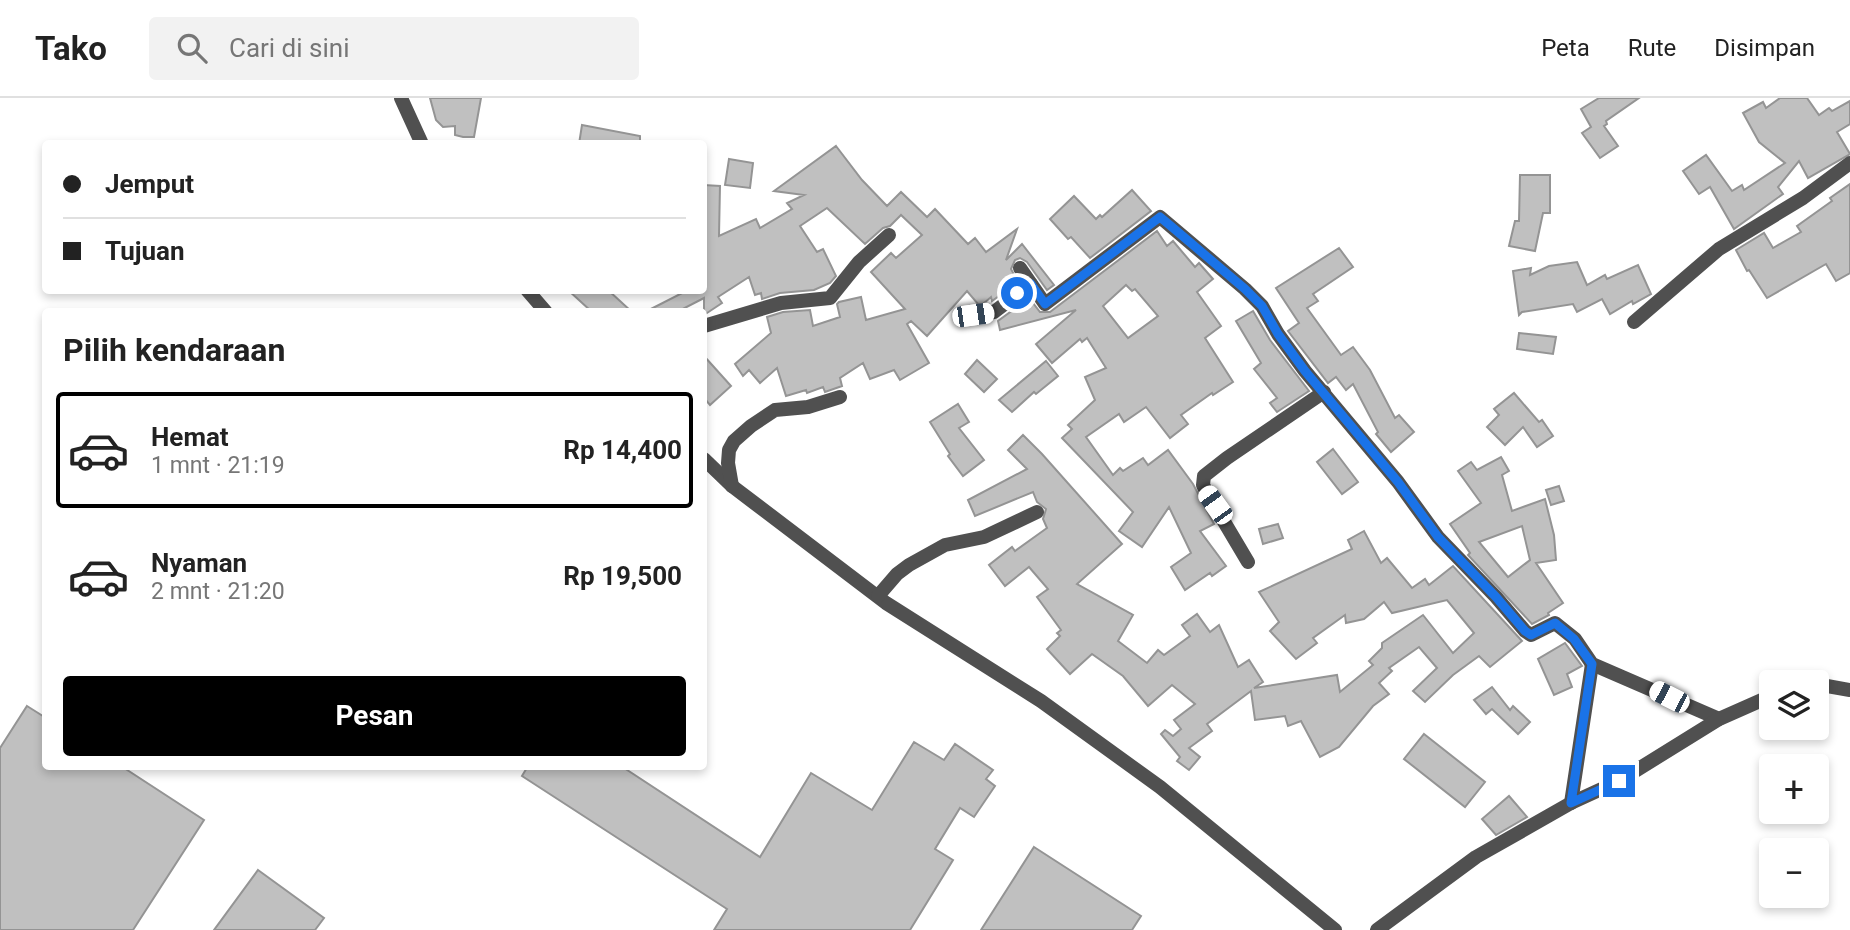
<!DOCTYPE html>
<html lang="id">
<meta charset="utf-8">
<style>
body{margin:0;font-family:Roboto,sans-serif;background:#f2f2f2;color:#222;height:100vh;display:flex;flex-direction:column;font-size:26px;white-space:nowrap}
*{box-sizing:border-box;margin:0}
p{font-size:23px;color:#767676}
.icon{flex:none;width:38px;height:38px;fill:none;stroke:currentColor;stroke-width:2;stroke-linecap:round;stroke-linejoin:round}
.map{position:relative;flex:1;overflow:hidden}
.side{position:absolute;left:42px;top:210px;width:665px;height:462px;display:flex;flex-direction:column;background:#fff;border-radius:7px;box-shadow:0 4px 10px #0003}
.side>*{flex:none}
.top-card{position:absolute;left:42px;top:42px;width:665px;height:154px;border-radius:7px;box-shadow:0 4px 10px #0003;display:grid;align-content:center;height:154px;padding:0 21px;background:#fff}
.buttons{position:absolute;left:1759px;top:572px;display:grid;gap:14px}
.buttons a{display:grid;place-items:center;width:70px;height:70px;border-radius:7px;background:#fff;box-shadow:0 4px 10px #0003;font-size:35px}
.end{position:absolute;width:32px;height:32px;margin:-16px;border:9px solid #1a73e8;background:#fff;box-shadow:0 0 0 4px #fff}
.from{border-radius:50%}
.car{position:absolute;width:21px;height:42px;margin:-21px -10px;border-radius:9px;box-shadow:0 0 5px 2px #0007;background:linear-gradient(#fff 24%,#345 0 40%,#fff 0 76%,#345 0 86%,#fff 0)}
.top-card b{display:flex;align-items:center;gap:24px;height:66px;font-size:26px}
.top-card b+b{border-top:2px solid #e0e0e0}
.top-card i{width:18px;height:18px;background:#222}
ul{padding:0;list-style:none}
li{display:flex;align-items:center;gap:21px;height:116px;margin:0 14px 10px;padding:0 7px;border:4px solid transparent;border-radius:7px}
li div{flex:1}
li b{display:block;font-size:26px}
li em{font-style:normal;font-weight:700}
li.selected{border-color:#000}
li>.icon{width:63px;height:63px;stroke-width:1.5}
h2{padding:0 21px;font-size:32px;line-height:84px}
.cta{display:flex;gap:14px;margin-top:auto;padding:14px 21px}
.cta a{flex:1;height:80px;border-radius:7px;background:#000;color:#fff;font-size:28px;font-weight:700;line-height:80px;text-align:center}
header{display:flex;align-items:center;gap:42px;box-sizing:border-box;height:98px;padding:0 35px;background:#fff;border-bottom:2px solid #e0e0e0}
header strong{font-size:33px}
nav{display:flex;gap:38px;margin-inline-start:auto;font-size:24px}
.search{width:490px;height:63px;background:#f2f2f2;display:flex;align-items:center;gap:18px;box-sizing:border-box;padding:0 24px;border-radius:7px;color:#767676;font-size:26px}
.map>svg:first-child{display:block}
.building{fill:#c0c0c0;stroke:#949494;stroke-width:2;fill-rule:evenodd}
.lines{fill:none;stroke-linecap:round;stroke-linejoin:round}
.minor{stroke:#505050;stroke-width:14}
.route{stroke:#1a73e8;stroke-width:9}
</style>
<header>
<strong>Tako</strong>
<div class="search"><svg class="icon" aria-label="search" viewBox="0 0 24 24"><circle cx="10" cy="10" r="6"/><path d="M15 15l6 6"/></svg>Cari di sini</div>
<nav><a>Peta</a><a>Rute</a><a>Disimpan</a></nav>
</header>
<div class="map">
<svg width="1850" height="832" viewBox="0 0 1850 832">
<rect width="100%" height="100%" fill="#fff"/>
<g class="building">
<polygon points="430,0 481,0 474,39 463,39 455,37 455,28 443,29 436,22"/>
<polygon points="1599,0 1639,0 1606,23 1607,26 1604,28 1618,48 1600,60 1582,35 1591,29 1581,11"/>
<polygon points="1780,0 1807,0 1819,17 1829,10 1832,13 1850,3 1850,26 1837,34 1850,56 1808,80 1799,63 1778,89 1783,96 1734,131 1710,89 1699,96 1683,73 1706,57 1732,93 1742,87 1744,92 1785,65 1759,44 1743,15 1763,4 1766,10"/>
<polygon points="582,27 640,38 640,46 579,46"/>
<polygon points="836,48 862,82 887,108 901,94 927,119 935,111 968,146 975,140 986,154 1017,131 1006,162 1022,146 1054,187 1047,192 1027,164 1020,160 1015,162 1011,171 1018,184 992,203 991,199 983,206 978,206 967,193 927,238 911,223 907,226 929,265 900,282 894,272 870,281 863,265 840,280 842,288 825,294 823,289 807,295 806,292 786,298 777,270 760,285 749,272 743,278 735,266 771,235 767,219 783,214 810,212 813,228 840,219 837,206 839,204 861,199 866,222 905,211 871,174 891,155 896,160 922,137 901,117 890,128 883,130 865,146 827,110 800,128 817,154 823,151 836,178 830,185 814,192 780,195 762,201 761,195 755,197 749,179 718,199 722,205 704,217 704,200 677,214 645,214 688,192 704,192 704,87 720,88 719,138 756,121 760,130 792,111 787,105 804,97 774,93"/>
<polygon points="729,61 753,65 750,90 725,87"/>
<polygon points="1520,77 1550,77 1550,115 1543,115 1535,153 1509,148 1515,123 1519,123"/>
<polygon points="1850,86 1850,175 1836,183 1826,166 1767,200 1749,172 1747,173 1736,152 1764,135 1773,150 1801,134 1797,128 1832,103 1830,100"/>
<polygon points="1132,92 1151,113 1090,160 1071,139 1068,141 1050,121 1074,98 1096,121 1100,117 1102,119"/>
<path d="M1157,133L1167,148L1173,143L1195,169L1199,165L1213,181L1197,194L1221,228L1205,240L1233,284L1213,297L1212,295L1181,317L1188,326L1170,340L1146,309L1124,324L1119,316L1086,339L1113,377L1120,370L1123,373L1143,360L1148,367L1168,352L1193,386L1214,426L1200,433L1226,468L1212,478L1210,475L1185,492L1171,469L1191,455L1169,409L1142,449L1119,433L1133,414L1062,340L1072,331L1068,327L1095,302L1085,279L1106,270L1087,240L1082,244L1080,241L1052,265L1036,246L1076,212L1000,232L998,223L1029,200L1040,214H1050ZM1126,187L1132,193L1135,191L1158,218L1128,240L1103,208Z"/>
<polygon points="1339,150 1353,169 1313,196 1318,203 1307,210 1341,257 1353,249 1370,272 1395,320 1399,317 1414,334 1391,354 1376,336 1378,334 1353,286 1346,292 1336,279 1328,285 1288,233 1299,225 1276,190"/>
<polygon points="1577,164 1587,187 1605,177 1607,181 1638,167 1651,196 1633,206 1632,203 1610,216 1602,201 1577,214 1573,206 1522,214 1519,217 1513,173 1531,170 1530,177 1549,168"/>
<polygon points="568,192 608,192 632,214 592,214"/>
<polygon points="1253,213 1270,242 1309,293 1277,314 1270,305 1277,300 1254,271 1261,265 1236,223"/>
<polygon points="1519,235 1556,239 1553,256 1517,251"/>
<polygon points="704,258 731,288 710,307 704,300"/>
<polygon points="977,262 997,281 984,294 965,276"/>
<polygon points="1046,263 1058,278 1036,296 1034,294 1012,314 999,302"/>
<polygon points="1514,295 1539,324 1542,322 1553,338 1537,349 1523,329 1505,347 1487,329 1499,317 1494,311"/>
<polygon points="958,306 969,324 959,330 984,362 963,378 948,358 950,356 930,324"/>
<polygon points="1023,337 1042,356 1122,446 1077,486 1133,517 1118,543 1147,565 1158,552 1164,557 1190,538 1182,527 1197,516 1210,534 1219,527 1238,569 1249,562 1263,584 1254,590 1337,577 1340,594 1373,567 1369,563 1382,550 1382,545 1423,517 1453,555 1474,535 1447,502 1392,515 1384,504 1364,521 1346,525 1345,517 1313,540 1317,545 1296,561 1270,533 1279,524 1259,494 1352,451 1348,442 1364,433 1381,465 1387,460 1412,490 1425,481 1429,487 1453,468 1522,543 1490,569 1479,558 1453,577 1425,604 1413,593 1437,570 1419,549 1389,570 1392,573 1379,585 1389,596 1373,608 1339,649 1320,659 1301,623 1288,628 1285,618 1255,622 1251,593 1207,626 1212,633 1189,650 1200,659 1189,672 1177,663 1180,659 1161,636 1165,632 1173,638 1181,631 1174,622 1195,606 1172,587 1148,608 1123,578 1092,556 1070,576 1047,551 1060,538 1057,535 1061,532 1037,499 1048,491 1029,469 1005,488 989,467 1012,449 1015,453 1047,430 1043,421 1046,411 1037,404 1033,394 975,418 968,402 1027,371 1008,352"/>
<polygon points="1333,351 1358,384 1342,396 1317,364"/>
<path d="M1501,359L1509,373L1502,377L1512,413L1545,401L1554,437L1556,462L1536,465L1563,505L1548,515L1549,517L1532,526L1468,457L1470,455L1450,426L1481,405L1458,373L1471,364L1477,372ZM1522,428L1530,462L1508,479L1479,444Z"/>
<polygon points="1559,388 1564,403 1551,407 1546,392"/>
<polygon points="1278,426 1283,440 1263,446 1259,431"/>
<polygon points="1565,545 1582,568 1567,576 1572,589 1554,597 1538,561"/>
<polygon points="1492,589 1510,612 1513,608 1530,624 1518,636 1492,611 1486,616 1474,602"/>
<polygon points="27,608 46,620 46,668 121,668 204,722 133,832 0,832 0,650"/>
<polygon points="1424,636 1485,684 1465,709 1404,661"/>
<polygon points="914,644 944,662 955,646 993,672 986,681 995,688 974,719 960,710 935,751 953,762 910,832 714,832 727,811 522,678 528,668 621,668 760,759 811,675 872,712"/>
<polygon points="1509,698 1527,719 1496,737 1482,721"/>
<polygon points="1034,749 1141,818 1132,832 981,832"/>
<polygon points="258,772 324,820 315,832 214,832"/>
</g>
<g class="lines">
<g class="minor">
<polyline points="401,0 422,46"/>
<polyline points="1020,170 1045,206 1160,119 1245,191 1262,208 1278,236 1305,273 1398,384 1438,439 1496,499 1525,533 1531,537 1555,525 1575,541 1592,566 1719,621"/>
<polyline points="527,192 546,214"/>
<polyline points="970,217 994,214 1031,186"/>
<polyline points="1634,224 1719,151 1803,100 1850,65"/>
<polyline points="704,228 781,205 830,200 859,164 889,137"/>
<polyline points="704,361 732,388 886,505 1041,603 1160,689 1335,832"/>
<polyline points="732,388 728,365 729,352 734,343 751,328 775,312 808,309 840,299"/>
<polyline points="1248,464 1207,395 1203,387 1204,378 1227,360 1324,294"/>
<polyline points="878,498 897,476 909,467 945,447 984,439 1037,414"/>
<polyline points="1816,586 1850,592"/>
<polyline points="1571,705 1592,566"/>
<polyline points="1377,832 1476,759 1571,705 1619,683 1719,621 1771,598"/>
</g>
</g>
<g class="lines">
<polyline class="route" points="1017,195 1031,186 1045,206 1160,119 1172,129 1245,191 1262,208 1278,236 1305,273 1398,384 1438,439 1496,499 1525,533 1531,537 1555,525 1574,541 1592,566 1571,705 1619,683"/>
</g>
</svg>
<div class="buttons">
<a><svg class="icon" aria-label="layers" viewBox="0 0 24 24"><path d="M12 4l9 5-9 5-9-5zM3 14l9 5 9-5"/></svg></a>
<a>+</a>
<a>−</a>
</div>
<i class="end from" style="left:1017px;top:195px"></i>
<i class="end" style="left:1619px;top:683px"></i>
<i class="car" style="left:973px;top:217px;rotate:82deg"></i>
<i class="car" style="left:1215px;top:407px;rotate:324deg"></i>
<i class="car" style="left:1669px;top:599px;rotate:297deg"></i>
<div class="top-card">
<b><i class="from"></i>Jemput</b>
<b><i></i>Tujuan</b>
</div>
<section class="side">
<h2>Pilih kendaraan</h2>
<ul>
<li class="selected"><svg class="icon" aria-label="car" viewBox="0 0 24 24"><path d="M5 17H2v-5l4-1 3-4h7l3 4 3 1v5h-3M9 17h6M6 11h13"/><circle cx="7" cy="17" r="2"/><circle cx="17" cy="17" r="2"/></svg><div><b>Hemat</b><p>1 mnt · 21:19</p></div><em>Rp 14,400</em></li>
<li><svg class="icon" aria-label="car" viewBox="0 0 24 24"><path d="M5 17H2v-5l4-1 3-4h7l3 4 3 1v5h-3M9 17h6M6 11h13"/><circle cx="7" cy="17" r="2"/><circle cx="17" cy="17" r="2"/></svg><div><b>Nyaman</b><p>2 mnt · 21:20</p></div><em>Rp 19,500</em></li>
</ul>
<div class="cta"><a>Pesan</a></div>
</section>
</div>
